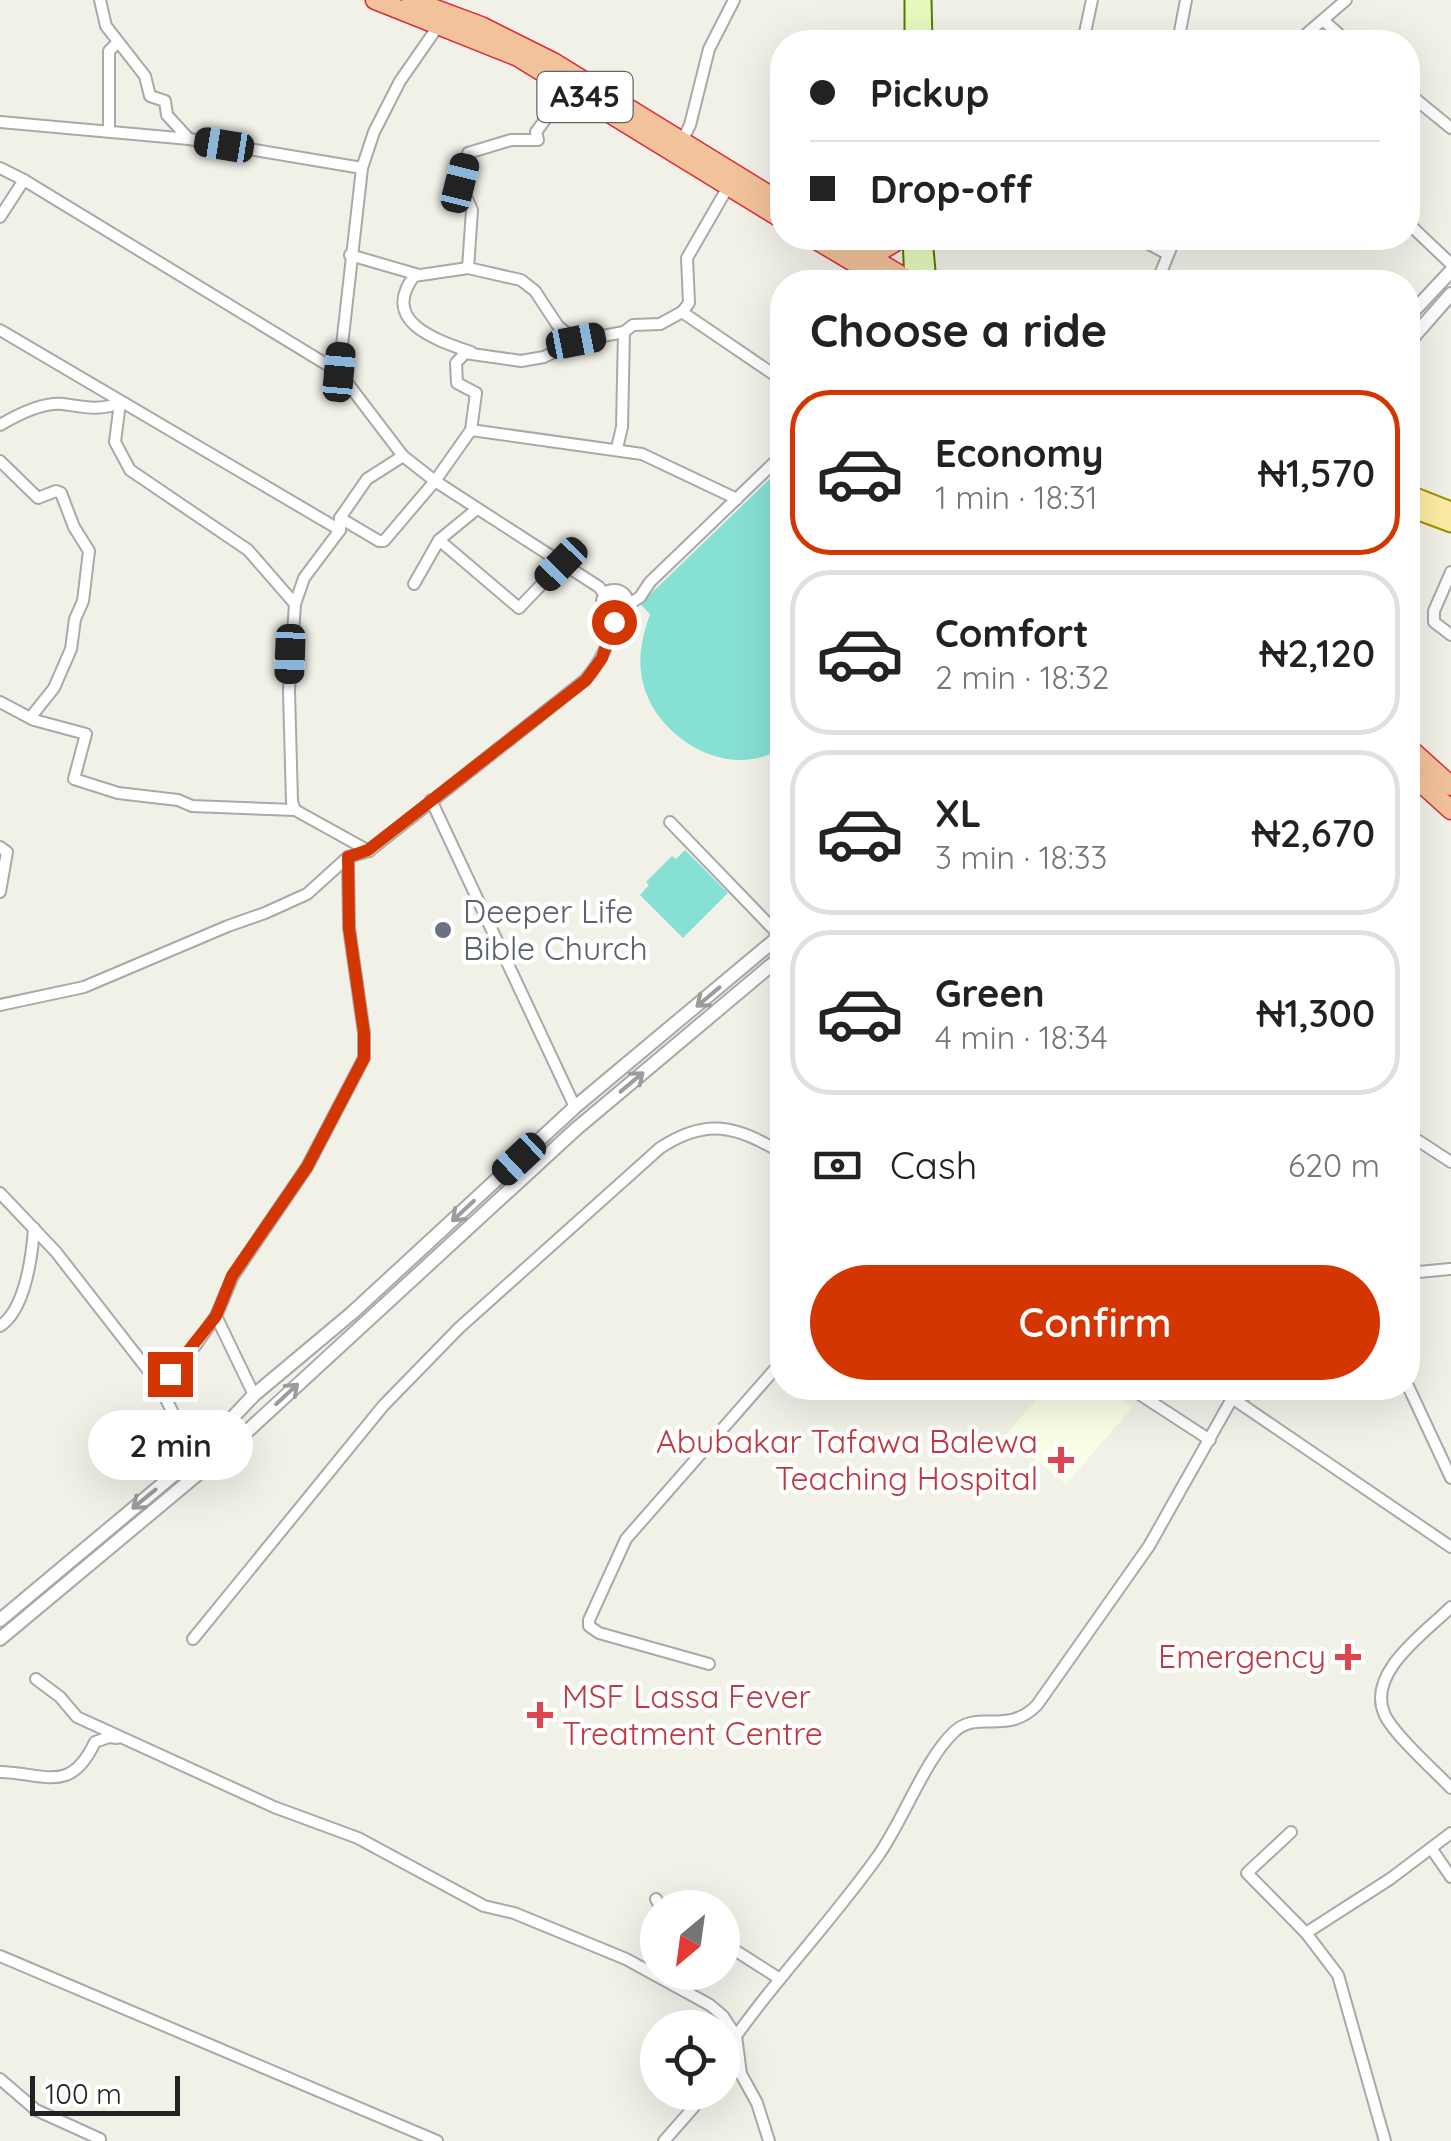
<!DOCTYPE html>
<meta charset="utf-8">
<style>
body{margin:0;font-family:Quicksand,sans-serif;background:#f2f2f2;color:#222;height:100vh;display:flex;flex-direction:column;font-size:38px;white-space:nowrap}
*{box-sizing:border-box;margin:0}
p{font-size:32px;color:#767676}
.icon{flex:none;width:55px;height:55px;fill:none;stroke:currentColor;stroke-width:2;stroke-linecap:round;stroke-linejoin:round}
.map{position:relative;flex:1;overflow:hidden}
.side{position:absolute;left:770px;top:270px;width:650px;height:1130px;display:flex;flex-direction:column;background:#fff;border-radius:40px;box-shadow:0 10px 40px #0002}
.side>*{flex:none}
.banner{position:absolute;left:770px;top:30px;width:650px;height:220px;border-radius:40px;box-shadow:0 10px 40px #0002;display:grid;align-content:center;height:220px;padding:0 40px;background:#fff}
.needle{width:65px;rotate:209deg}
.buttons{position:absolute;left:640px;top:1890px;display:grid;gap:20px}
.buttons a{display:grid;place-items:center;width:100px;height:100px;border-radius:50%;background:#fff;box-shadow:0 10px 40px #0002;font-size:50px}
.scale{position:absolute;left:30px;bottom:25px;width:150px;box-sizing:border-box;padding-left:10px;border:5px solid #222;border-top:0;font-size:28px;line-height:35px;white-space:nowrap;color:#222;-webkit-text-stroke:8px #fff;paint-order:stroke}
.end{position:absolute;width:45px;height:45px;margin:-22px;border:12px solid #d33600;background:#fff;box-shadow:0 0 0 5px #fff}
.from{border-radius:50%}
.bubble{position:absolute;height:70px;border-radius:35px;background:#fff;box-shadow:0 10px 40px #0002;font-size:32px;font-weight:600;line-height:70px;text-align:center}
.car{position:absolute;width:30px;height:60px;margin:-30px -15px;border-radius:12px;box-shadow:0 0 8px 2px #0007;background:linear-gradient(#222 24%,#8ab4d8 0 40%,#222 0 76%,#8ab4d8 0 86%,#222 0)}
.banner b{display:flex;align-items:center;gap:35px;height:95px;font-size:38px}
.banner b+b{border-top:2px solid #e0e0e0}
.banner i{width:25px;height:25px;background:#222}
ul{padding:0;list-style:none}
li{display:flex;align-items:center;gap:30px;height:165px;margin:0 20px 15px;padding:0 20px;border:5px solid #e0e0e0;border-radius:40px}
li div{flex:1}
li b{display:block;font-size:38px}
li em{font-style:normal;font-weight:600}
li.active{border-color:#d33600}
li>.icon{width:90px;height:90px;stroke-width:1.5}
h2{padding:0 40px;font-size:45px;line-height:120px}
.pay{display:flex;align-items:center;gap:25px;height:110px;padding:0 40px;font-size:38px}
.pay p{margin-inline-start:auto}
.button{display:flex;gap:20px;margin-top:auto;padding:20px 40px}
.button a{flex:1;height:115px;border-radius:60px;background:#d33600;color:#fff;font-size:40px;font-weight:600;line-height:115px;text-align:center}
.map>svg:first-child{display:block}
.education{fill:#f8ffe4}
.pitch{fill:#87e0d4}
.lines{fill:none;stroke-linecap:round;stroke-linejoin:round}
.minor-casing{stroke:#a9a9a9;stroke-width:14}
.tertiary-casing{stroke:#a9a9a9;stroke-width:16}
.secondary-casing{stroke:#517c05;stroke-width:19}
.primary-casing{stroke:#9f9300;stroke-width:19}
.trunk-casing{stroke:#dc2939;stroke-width:21}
.minor{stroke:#fff;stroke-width:10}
.tertiary{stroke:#fff;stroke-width:12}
.secondary{stroke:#e8fabe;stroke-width:15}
.primary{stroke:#fceca3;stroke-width:15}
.trunk{stroke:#f2c29a;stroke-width:18}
.oneway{stroke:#9c9c9c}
.route{stroke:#d33600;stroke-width:12}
.worship-dot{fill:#6b7280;stroke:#fff;stroke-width:4}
.health-dot{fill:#e0444e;stroke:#fff;stroke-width:4}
.labels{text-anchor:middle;stroke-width:9;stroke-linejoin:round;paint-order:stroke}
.shield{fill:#fff;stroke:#646464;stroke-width:2.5}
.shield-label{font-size:30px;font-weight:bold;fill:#222}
.worship-label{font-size:32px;fill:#5b616d;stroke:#fff;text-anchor:start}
.health-label{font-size:32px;fill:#be3a42;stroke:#fff;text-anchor:end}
</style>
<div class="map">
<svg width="1451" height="2141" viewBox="0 0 1451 2141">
<rect width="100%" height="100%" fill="#f2f1e8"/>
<polygon class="education" points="1047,1388 1106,1388 1132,1408 1066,1484 1005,1435"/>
<g class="pitch">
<path d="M775,474L782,479V747C732,783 656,739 643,683C637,659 642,637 650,614L640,604Z"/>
<polygon points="685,850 728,893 683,938 640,895 649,885 646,882 672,856 676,859"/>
</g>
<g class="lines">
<g class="minor-casing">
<g id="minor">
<polyline points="100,0 106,26 145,76 150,96 165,101 167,115 188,138"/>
<polyline points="1324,21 1348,42"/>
<polyline points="1083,42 1092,0"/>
<polyline points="1178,42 1186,0"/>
<polyline points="1297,42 1346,0"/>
<polyline points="1408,93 1451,128"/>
<polyline points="0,122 189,139 362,168"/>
<polyline points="109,131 109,51 117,43"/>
<polyline points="682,141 690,125 709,49 734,0"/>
<polyline points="0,168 24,180 339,372 403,456 435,481 599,587 604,594"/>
<polyline points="0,217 24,180"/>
<polyline points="1408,223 1451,264"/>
<polyline points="1137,238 1168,254"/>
<polyline points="350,255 419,275"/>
<polyline points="468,268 472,210 460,183 468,153 511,140 538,140 536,132 569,87"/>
<polyline points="1157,282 1175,238"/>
<polyline points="682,312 782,380"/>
<polyline points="0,330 340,530"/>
<path d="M471,352C436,340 380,322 414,276L468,268L521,280L535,291L558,326L576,341"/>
<polyline points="339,372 362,168 374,132 400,81 439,25"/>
<polyline points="120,403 115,442 130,470 248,550 295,604"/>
<path d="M0,425C17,415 43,402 63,404C84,407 99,411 120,403"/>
<polyline points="471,430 642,454 737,499"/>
<polyline points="617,448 622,427 624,332"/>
<polyline points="0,461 38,498 56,491 61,493 74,527 89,551 83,601 75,619 71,649 54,688 30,718"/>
<polyline points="340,518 379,541 384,541 435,481 471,430 476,393 457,383 456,363 465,353 521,361 544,357 576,341 624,332 633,325 660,324 682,312 689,303 687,258 728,187"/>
<polyline points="439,540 519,608 561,564"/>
<polyline points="1451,572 1434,611 1434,622 1451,635"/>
<polyline points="414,584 439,540 477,509"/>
<polyline points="628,605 640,597 650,582 782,455"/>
<path d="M612,616L605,611L602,600L608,591C621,587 631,596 627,609L618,616L621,621L619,625"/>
<polyline points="0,702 34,720 86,734 74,779 118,793 178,800 192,806 295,810 369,851"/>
<polyline points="431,800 575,1107"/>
<polyline points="295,810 292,802 289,691 295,604 304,578 340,530 340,518 367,479 403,456"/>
<polyline points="670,822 780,936"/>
<polyline points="0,847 7,852 0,892"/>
<path d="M0,1005L84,987L228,926L265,913L307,894L348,857L369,851L585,680C601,662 610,642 615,619L607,613"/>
<polyline points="1408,1134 1451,1162"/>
<polyline points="0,1193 56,1252 158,1383 195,1457"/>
<polyline points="1408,1273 1450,1269"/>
<path d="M0,1326C25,1310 32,1257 34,1228"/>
<polyline points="158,1383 195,1346 216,1316"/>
<polyline points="1408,1386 1451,1478"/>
<polyline points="1130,1388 1210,1440"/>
<polyline points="254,1395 216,1316 233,1276 307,1167 364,1058 364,1033 349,928 348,857"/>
<polyline points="1232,1398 1451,1547"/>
<polyline points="1232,1398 1269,1388"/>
<path d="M1451,1607C1426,1632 1367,1672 1384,1713C1391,1732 1435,1771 1451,1788"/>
<path d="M193,1639L383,1406L459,1328L660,1148C707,1117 736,1126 782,1153"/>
<polyline points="709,1664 599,1633 589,1626 589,1620 626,1539 782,1361"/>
<polyline points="36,1679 60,1697 77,1717 274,1807 358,1838 484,1906 514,1913 626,1959 710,2005 723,2016 736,2036 741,2074 757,2103 769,2141"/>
<path d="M0,1772C45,1773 70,1795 95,1742L109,1737L117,1738"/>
<polyline points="1291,1832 1247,1873 1306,1933 1338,1975 1385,2141"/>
<polyline points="1431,1848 1451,1877"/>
<polyline points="656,1899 661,1908"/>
<polyline points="1306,1933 1390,1879 1451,1833"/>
<polyline points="722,1942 780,1979"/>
<polyline points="0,1956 437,2141"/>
<path d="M722,2056C769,1986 829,1925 878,1856C903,1821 925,1759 954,1732C978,1709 1007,1736 1037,1705L1149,1546L1238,1388"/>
<polyline points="0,2079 36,2110 100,2139"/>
<polyline points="664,2141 693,2108 701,2092"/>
</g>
</g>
<g class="tertiary-casing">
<g id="tertiary">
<polyline points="1408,317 1451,271"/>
<polyline points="1408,343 1451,294"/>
<polyline points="0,1620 195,1457 254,1395 352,1313 575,1107 782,934"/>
<polyline points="0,1639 229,1448 576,1129 782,956"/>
</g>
</g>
<g class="secondary-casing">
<g id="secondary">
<polyline points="923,0 924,42"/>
<polyline points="913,42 913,0"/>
<polyline points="911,238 913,282"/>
<polyline points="924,238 928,282"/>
</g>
</g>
<g class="primary-casing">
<g id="primary">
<polyline points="1408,493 1451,510"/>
<polyline points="1408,508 1451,524"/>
</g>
</g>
<g class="trunk-casing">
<g id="trunk">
<polyline points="375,0 518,57 782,219"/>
<polyline points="411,0 481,26 553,62 782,203"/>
<polyline points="813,238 887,282"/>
<polyline points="838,238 912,282"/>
<polyline points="862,247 882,250 902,238"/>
<polyline points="1408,747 1451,786"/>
<polyline points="1408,771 1451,810"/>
</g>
</g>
<use href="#minor" class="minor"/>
<use href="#tertiary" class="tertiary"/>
<use href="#secondary" class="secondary"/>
<use href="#primary" class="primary"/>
<use href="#trunk" class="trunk"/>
</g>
<defs><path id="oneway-shaft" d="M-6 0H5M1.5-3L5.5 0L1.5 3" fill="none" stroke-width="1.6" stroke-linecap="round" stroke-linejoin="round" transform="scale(2.5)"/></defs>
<g class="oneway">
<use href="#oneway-shaft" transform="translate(708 997) rotate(140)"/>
<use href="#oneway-shaft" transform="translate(632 1082) rotate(-40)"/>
<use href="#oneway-shaft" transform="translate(463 1211) rotate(137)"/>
<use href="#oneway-shaft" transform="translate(287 1394) rotate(-43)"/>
<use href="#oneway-shaft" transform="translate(144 1499) rotate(141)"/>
</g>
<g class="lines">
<polyline class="route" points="170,1374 216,1316 232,1276 307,1167 364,1058 364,1033 349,928 348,857 368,850 586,680 602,658 614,622"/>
</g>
<circle class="worship-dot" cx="443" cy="930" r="10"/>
<g class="health-dot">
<path d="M1056 1445h10v10h10v10h-10v10h-10v-10h-10v-10h10z"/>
<path d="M1343 1642h10v10h10v10h-10v10h-10v-10h-10v-10h10z"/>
<path d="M535 1700h10v10h10v10h-10v10h-10v-10h-10v-10h10z"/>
</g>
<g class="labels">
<rect class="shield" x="537.5" y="72" width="95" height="50" rx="8"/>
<g class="shield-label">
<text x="585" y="107">A345</text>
</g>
<g class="worship-label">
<text x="463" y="923">Deeper Life<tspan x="463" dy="37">Bible Church</tspan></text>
</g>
<g class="health-label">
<text x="1038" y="1453">Abubakar Tafawa Balewa<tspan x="1038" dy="37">Teaching Hospital</tspan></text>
<text x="1326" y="1668">Emergency</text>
<text x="562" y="1708" text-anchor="start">MSF Lassa Fever<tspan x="562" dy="37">Treatment Centre</tspan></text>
</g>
</g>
</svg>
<div class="buttons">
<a><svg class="needle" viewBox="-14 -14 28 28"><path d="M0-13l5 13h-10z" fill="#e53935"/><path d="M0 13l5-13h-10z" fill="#767676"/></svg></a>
<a><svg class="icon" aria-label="locate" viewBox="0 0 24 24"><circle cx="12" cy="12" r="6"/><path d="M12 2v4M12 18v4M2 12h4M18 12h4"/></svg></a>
</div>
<div class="scale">100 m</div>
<i class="end from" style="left:614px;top:622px"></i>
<i class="end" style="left:170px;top:1374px"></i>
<div class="bubble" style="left:88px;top:1410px;width:165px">2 min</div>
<i class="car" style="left:224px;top:145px;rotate:279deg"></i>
<i class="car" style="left:460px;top:183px;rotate:14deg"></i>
<i class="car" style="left:576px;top:341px;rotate:79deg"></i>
<i class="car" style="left:339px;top:372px;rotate:5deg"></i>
<i class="car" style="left:561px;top:564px;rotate:224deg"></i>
<i class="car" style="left:290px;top:654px;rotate:182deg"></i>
<i class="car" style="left:519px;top:1159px;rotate:227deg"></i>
<div class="banner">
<b><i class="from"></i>Pickup</b>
<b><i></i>Drop-off</b>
</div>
<section class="side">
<h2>Choose a ride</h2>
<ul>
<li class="active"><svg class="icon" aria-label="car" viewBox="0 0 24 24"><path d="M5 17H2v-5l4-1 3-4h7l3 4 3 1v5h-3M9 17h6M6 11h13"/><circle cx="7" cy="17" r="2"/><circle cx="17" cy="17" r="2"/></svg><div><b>Economy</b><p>1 min · 18:31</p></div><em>₦1,570</em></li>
<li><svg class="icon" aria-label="car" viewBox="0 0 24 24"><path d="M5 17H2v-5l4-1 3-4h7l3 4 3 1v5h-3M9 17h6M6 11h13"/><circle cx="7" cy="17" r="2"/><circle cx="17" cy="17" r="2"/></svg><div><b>Comfort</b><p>2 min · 18:32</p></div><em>₦2,120</em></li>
<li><svg class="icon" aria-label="car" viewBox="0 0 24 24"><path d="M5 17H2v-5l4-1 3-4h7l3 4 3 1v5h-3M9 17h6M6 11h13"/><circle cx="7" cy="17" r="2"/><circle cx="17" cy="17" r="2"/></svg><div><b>XL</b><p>3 min · 18:33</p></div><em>₦2,670</em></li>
<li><svg class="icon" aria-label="car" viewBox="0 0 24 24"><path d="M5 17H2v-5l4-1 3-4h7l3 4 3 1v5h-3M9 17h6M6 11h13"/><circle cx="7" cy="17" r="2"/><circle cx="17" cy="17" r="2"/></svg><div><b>Green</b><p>4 min · 18:34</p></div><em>₦1,300</em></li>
</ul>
<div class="pay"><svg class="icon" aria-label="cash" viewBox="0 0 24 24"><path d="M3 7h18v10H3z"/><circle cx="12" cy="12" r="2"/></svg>Cash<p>620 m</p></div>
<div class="button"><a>Confirm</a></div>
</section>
</div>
